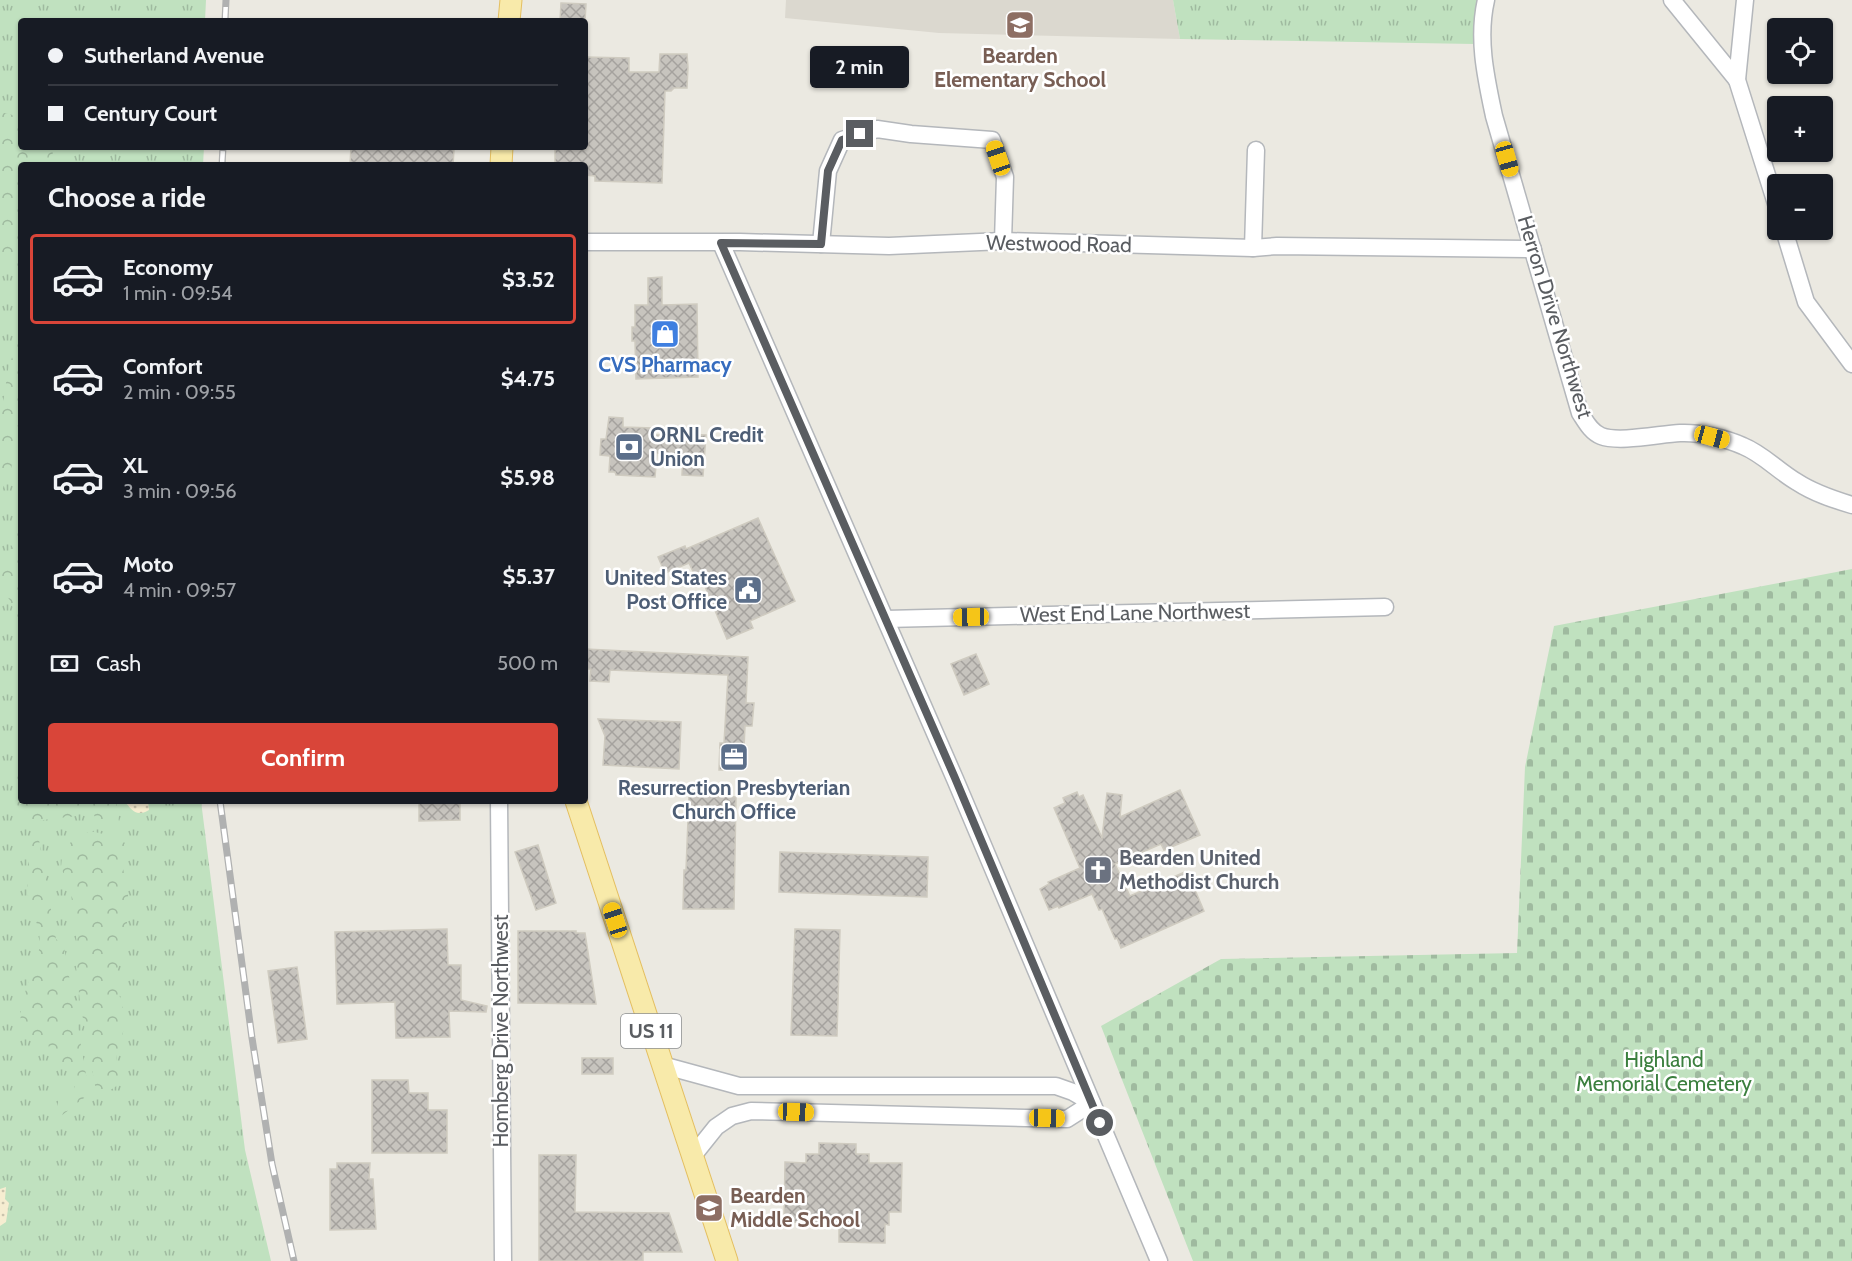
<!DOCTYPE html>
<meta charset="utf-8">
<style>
body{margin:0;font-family:Cabin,sans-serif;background:#242831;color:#f1f3f6;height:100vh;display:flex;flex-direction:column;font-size:22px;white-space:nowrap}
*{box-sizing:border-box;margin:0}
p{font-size:20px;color:#9ea1a6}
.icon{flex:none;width:33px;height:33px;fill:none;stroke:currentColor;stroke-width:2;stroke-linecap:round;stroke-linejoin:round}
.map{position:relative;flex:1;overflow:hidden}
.side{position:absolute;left:18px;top:162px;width:570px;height:642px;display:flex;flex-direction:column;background:#171b24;border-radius:6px;box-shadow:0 2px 4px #0004}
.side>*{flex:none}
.top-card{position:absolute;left:18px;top:18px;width:570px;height:132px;border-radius:6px;box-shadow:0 2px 4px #0004;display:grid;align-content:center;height:132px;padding:0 30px;background:#171b24}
.fabs{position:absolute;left:1767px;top:18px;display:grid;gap:12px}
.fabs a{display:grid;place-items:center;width:66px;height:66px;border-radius:6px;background:#171b24;box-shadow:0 2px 4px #0004;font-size:30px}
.end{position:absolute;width:27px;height:27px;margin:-14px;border:8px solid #5a5d61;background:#fff;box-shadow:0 0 0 3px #fff}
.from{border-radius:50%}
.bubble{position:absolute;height:42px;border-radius:6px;background:#171b24;box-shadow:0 2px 4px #0004;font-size:20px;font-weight:700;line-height:42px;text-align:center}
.car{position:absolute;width:18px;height:36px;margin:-18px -9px;border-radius:8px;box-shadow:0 0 4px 2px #0007;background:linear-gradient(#f5c518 24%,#345 0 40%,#f5c518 0 76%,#345 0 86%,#f5c518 0)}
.top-card b{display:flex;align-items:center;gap:21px;height:57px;font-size:22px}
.top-card b+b{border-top:2px solid #363941}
.top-card i{width:15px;height:15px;background:#f1f3f6}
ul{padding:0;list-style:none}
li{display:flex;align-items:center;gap:18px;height:90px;margin:0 12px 9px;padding:0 18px;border:3px solid transparent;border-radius:6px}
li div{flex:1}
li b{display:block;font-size:22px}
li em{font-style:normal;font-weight:700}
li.current{border-color:#d94539}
li>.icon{width:54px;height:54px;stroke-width:1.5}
h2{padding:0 30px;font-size:27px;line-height:72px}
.pay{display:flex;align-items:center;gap:15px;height:66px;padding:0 30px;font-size:22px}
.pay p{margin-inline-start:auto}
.action{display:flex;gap:12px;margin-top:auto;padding:12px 30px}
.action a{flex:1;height:69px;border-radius:6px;background:#d94539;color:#fff;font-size:24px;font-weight:700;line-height:69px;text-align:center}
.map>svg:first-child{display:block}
.education{fill:#dbd8cf}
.grass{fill:url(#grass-tufts)}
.forest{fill:url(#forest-crowns)}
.sand{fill:url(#sand-dots)}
.cemetery{fill:url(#cemetery-stones)}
.building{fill:url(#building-cross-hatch);stroke:#cfcbc0;stroke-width:1.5}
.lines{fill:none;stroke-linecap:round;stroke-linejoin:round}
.minor-casing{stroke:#b4b7bb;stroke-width:19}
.major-casing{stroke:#e4bf61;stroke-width:23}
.minor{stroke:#fff;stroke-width:16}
.major{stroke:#f8eaaa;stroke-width:21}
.rail-casing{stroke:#b0b1b1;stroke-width:7}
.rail{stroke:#fff;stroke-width:4.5;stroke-dasharray:14;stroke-linecap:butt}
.route{stroke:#5a5d61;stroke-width:8}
.labels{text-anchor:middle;stroke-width:5;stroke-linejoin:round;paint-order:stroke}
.shield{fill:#fff;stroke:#8c8e90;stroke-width:1.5}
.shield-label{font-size:20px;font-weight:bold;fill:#5a5d61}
.education-label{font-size:21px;font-weight:bold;fill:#785e54;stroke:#fff}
.street-label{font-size:21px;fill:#5a5d61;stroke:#fff}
.shop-label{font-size:21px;font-weight:bold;fill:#366cbe;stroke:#fff}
.service-label{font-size:21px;font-weight:bold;fill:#4e5e75;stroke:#fff;text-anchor:start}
.worship-label{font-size:21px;font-weight:bold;fill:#5b616d;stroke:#fff;text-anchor:start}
.park-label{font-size:21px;fill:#3b7f3e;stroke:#fff}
</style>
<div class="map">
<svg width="1852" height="1261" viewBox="0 0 1852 1261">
<defs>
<pattern id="grass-tufts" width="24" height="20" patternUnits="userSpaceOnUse" patternTransform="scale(1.5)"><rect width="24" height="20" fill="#c0e1bf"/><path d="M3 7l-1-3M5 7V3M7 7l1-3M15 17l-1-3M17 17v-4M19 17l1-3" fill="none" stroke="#9fba9f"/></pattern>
<pattern id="forest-crowns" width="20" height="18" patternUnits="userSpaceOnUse" patternTransform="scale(1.5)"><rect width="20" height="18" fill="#c0e1bf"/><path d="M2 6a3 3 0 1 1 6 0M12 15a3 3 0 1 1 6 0" fill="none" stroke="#9fba9f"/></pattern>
<pattern id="sand-dots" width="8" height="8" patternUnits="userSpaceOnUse" patternTransform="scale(1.5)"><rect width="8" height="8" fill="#f6edd1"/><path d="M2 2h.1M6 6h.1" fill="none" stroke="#cac3ad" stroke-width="1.8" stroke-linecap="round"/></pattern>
<pattern id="cemetery-stones" width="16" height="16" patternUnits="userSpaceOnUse" patternTransform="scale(1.5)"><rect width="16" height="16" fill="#c0e1bf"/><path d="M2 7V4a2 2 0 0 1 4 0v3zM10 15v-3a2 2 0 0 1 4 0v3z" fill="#9fba9f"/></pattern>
<pattern id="building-cross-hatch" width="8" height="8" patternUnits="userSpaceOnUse" patternTransform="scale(1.5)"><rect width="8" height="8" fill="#c7c4be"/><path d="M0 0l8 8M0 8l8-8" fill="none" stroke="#a5a29e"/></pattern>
</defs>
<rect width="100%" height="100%" fill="#ebe9e1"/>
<polygon class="education" points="786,0 1173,0 1180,39 939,33 785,18"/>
<g class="grass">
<polygon points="0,0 206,0 205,21 21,21 21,147 204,147 203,165 21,165 21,801 201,801 245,1150 271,1261 0,1261"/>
<polygon points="1173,0 1478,0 1474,44 1180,39"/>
</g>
<g class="forest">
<polygon points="0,112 21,117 21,147 52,147 54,165 21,165 21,266 6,270 0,265"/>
<polygon points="21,316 21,422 16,428 11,451 14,456 9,477 5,480 0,501 0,423 8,370 14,351"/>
<polygon points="21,498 21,625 9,599 0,586 0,570 6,568"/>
<path d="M21,766V801H26L28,804L41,806L43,801H86L76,816C58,819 42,817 26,827L23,825L13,790Z"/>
<polygon points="97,801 115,801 118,808 119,826 97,821 94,815"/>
<polygon points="90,831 117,837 125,843 123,868 128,894 128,908 126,937 115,978 126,1021 116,1058 121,1079 118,1085 112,1089 96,1091 80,1002 74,949 77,945 71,893 61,867 63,847"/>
<path d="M38,834L56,939L64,947L88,1086L84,1098L61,1116C56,1110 57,1101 61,1095L66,1096L75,1091L73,1064L54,1067L46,1036L25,1039C12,1012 31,980 38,954C44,934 34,918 29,900C26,889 28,878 29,867C29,853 26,844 38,834Z"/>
</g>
<g class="sand">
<path d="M124,801H148L149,810C135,818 132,809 124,801Z"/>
<polygon points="6,1187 5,1199 9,1203 6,1222 0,1226 0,1189"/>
</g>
<polygon class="cemetery" points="1852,569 1852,1261 1193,1261 1101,1026 1221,959 1517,953 1525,767 1554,626"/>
<g class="building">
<polygon points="561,3 586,4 585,21 560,21"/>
<polygon points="660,54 687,54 688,67 687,88 674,88 671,91 665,91 662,183 595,181 595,176 585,175 585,165 555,165 555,147 585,147 585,57 629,58 629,72 659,72"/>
<polygon points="351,147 454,149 453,165 350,165"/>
<polygon points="662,277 662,305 697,304 698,377 636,379 635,341 632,341 632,327 635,327 635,305 648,305 648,278"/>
<polygon points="609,417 623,418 623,427 653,428 652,435 659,435 658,441 684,442 684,434 706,435 703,476 682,475 683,455 657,453 655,477 616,475 615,472 609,472 610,456 600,455 601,439 606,439"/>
<polygon points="758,518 795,601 750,621 753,628 727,639 701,577 696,578 689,563 665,573 658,557 685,546 686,549"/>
<polygon points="585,649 748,657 746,703 754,703 752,726 745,726 743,770 719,770 720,743 724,743 728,675 610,670 609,682 590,681 591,669 585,669"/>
<polygon points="976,654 989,684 964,695 951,664"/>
<polygon points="598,719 681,722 679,769 603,765 605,736"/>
<polygon points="1180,790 1200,835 1164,850 1161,844 1115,864 1130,896 1187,871 1204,911 1121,948 1117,938 1115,939 1102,909 1099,910 1092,894 1059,908 1058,906 1049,910 1040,889 1049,884 1048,882 1080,868 1054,808 1065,803 1063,798 1077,792 1079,797 1083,795 1102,838 1107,793 1122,795 1120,817"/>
<polygon points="689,794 736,797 734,909 683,909 684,870 686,870"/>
<polygon points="419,801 460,801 460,820 419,821"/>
<polygon points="538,845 556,903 536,910 515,852"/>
<polygon points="780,852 928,857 927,897 779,892"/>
<polygon points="447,929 448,965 461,965 461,1000 487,1006 486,1012 449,1011 450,1037 396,1038 395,1002 337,1004 335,932"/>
<polygon points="795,929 840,930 837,1036 791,1035"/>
<polygon points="518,931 576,931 576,933 585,933 596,1004 518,1003"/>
<polygon points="297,967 307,1039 278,1043 268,971"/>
<rect x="582" y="1058" width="31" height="16"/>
<polygon points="372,1080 408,1080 409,1093 428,1093 428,1110 447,1110 447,1153 372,1153"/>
<polygon points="819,1143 856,1144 856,1154 869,1154 869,1163 902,1163 901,1212 889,1212 889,1225 885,1224 885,1243 839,1242 839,1223 784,1222 785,1162 806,1163 806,1154 819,1154"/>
<polygon points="539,1155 576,1155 575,1212 669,1213 682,1252 643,1252 643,1261 539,1261"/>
<polygon points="337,1163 370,1163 369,1179 373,1179 376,1229 330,1230 330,1169 337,1169"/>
</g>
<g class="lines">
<g class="minor-casing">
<g id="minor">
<path d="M1486,0C1477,39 1486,78 1494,116L1580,413C1586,422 1591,432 1601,436C1619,443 1660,434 1680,433C1699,432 1725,438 1743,446C1763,454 1778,471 1797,482C1814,493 1832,499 1852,505"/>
<polyline points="1672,0 1737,80"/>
<polyline points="1745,0 1737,80 1778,210"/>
<polyline points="1784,230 1806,302 1852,364"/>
<polyline points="585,242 740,242 889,246 1003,241 1253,248 1277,246 1533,249"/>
<polyline points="721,243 955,779 1159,1261"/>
<polyline points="821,244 828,171 842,140 877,129 911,134 992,140 1005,177 1003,241"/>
<polyline points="1253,248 1256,150"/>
<polyline points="886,619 1385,607"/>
<polyline points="499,801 503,1261"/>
<polyline points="662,1065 739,1086 1056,1086 1073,1092 1092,1103 1067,1119 751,1111 732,1116 716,1127 692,1157"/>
</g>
</g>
<g class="major-casing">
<g id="major">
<polyline points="509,21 511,0"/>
<polyline points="501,165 502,147"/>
<polyline points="576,801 727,1261"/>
</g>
</g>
<use href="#minor" class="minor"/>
<use href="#major" class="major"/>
<g class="rail-casing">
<g id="rail">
<polyline points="225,21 226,0"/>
<polyline points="222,165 223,147"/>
<polyline points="220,801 252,1038 272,1164 294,1261"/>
</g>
</g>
<use href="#rail" class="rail"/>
</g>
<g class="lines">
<polyline class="route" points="860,134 842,140 828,171 821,244 721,243 955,778 1100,1123"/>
</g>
<defs>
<g id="school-square" transform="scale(1.5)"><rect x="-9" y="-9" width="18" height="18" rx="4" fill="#8d6e63" stroke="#fff"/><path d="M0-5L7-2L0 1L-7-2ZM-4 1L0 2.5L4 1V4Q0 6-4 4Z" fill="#fff"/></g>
<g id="shop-square" transform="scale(1.5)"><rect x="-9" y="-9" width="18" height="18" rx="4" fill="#3f7fe0" stroke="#fff"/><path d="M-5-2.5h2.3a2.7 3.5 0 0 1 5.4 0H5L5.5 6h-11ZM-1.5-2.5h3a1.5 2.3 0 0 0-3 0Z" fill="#fff"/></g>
<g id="bank-square" transform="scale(1.5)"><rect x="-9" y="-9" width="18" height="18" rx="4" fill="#5c6f8a" stroke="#fff"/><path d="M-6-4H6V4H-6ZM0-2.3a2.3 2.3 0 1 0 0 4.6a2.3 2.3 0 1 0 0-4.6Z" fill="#fff"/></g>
<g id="civic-square" transform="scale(1.5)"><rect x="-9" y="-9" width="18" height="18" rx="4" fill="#5c6f8a" stroke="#fff"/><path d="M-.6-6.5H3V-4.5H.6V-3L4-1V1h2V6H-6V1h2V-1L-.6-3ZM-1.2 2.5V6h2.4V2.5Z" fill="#fff"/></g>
<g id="office-square" transform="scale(1.5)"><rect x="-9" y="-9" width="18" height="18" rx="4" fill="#5c6f8a" stroke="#fff"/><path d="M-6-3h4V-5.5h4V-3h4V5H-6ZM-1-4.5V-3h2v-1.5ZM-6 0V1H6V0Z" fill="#fff"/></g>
<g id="church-square" transform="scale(1.5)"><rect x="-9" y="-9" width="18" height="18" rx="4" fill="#6b7280" stroke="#fff"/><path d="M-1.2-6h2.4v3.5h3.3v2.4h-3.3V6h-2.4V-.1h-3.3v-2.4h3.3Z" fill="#fff"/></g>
</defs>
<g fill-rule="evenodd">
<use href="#school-square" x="1020" y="25"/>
<use href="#shop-square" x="665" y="334"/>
<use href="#bank-square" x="629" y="447"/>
<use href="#civic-square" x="748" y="590"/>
<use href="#office-square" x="734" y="757"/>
<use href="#church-square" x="1098" y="870"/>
<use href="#school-square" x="709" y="1208"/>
</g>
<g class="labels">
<rect class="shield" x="621" y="1014" width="60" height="34" rx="4.5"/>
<g class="shield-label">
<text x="651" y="1038">US 11</text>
</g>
<g class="education-label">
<text x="1020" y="63">Bearden<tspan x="1020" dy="24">Elementary School</tspan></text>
<text x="730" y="1203" text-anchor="start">Bearden<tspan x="730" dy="24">Middle School</tspan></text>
</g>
<g class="street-label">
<text transform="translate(1059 244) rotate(1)" y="7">Westwood Road</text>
<text transform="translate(1555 317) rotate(73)" y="7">Herron Drive Northwest</text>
<text transform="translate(1135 613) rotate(-1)" y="7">West End Lane Northwest</text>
<text transform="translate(501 1031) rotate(-90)" y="7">Homberg Drive Northwest</text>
</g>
<g class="shop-label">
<text x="665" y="372">CVS Pharmacy</text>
</g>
<g class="service-label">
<text x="650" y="442">ORNL Credit<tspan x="650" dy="24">Union</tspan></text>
<text x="727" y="585" text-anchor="end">United States<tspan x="727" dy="24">Post Office</tspan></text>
<text x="734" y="795" text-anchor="middle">Resurrection Presbyterian<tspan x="734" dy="24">Church Office</tspan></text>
</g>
<g class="worship-label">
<text x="1119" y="865">Bearden United<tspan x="1119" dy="24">Methodist Church</tspan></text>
</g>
<g class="park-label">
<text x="1664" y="1067">Highland<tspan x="1664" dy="24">Memorial Cemetery</tspan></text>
</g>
</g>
</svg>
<div class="fabs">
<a><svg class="icon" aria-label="locate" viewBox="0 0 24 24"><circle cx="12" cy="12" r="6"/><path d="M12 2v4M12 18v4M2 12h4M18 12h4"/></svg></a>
<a>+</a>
<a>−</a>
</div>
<i class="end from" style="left:1100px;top:1123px"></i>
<i class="end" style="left:860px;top:134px"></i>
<div class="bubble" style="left:810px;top:46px;width:99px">2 min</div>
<i class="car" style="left:998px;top:158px;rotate:341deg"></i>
<i class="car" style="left:1507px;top:159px;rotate:164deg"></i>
<i class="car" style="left:1712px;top:437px;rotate:105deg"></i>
<i class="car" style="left:971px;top:617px;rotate:269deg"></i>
<i class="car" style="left:615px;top:920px;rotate:342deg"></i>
<i class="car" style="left:796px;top:1112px;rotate:92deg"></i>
<i class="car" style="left:1047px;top:1118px;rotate:91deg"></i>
<div class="top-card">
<b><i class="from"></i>Sutherland Avenue</b>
<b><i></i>Century Court</b>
</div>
<section class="side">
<h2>Choose a ride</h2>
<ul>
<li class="current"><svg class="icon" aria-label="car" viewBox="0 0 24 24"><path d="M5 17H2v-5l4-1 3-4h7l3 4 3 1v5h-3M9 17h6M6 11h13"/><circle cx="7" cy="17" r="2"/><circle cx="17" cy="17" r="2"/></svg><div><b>Economy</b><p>1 min · 09:54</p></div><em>$3.52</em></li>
<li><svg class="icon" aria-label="car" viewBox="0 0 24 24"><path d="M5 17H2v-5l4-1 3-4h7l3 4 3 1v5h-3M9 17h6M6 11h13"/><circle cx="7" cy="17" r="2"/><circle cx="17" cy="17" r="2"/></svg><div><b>Comfort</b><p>2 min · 09:55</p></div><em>$4.75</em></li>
<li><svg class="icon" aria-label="car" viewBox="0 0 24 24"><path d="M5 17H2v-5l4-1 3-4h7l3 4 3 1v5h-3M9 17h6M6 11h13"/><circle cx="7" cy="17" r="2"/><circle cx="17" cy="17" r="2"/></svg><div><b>XL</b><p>3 min · 09:56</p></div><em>$5.98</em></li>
<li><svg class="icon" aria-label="car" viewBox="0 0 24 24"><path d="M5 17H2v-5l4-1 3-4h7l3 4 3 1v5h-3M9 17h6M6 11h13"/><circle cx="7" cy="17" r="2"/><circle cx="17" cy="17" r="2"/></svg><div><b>Moto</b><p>4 min · 09:57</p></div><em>$5.37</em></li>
</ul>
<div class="pay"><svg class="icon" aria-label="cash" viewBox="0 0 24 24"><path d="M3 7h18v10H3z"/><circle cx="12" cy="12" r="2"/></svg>Cash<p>500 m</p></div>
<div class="action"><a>Confirm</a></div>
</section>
</div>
